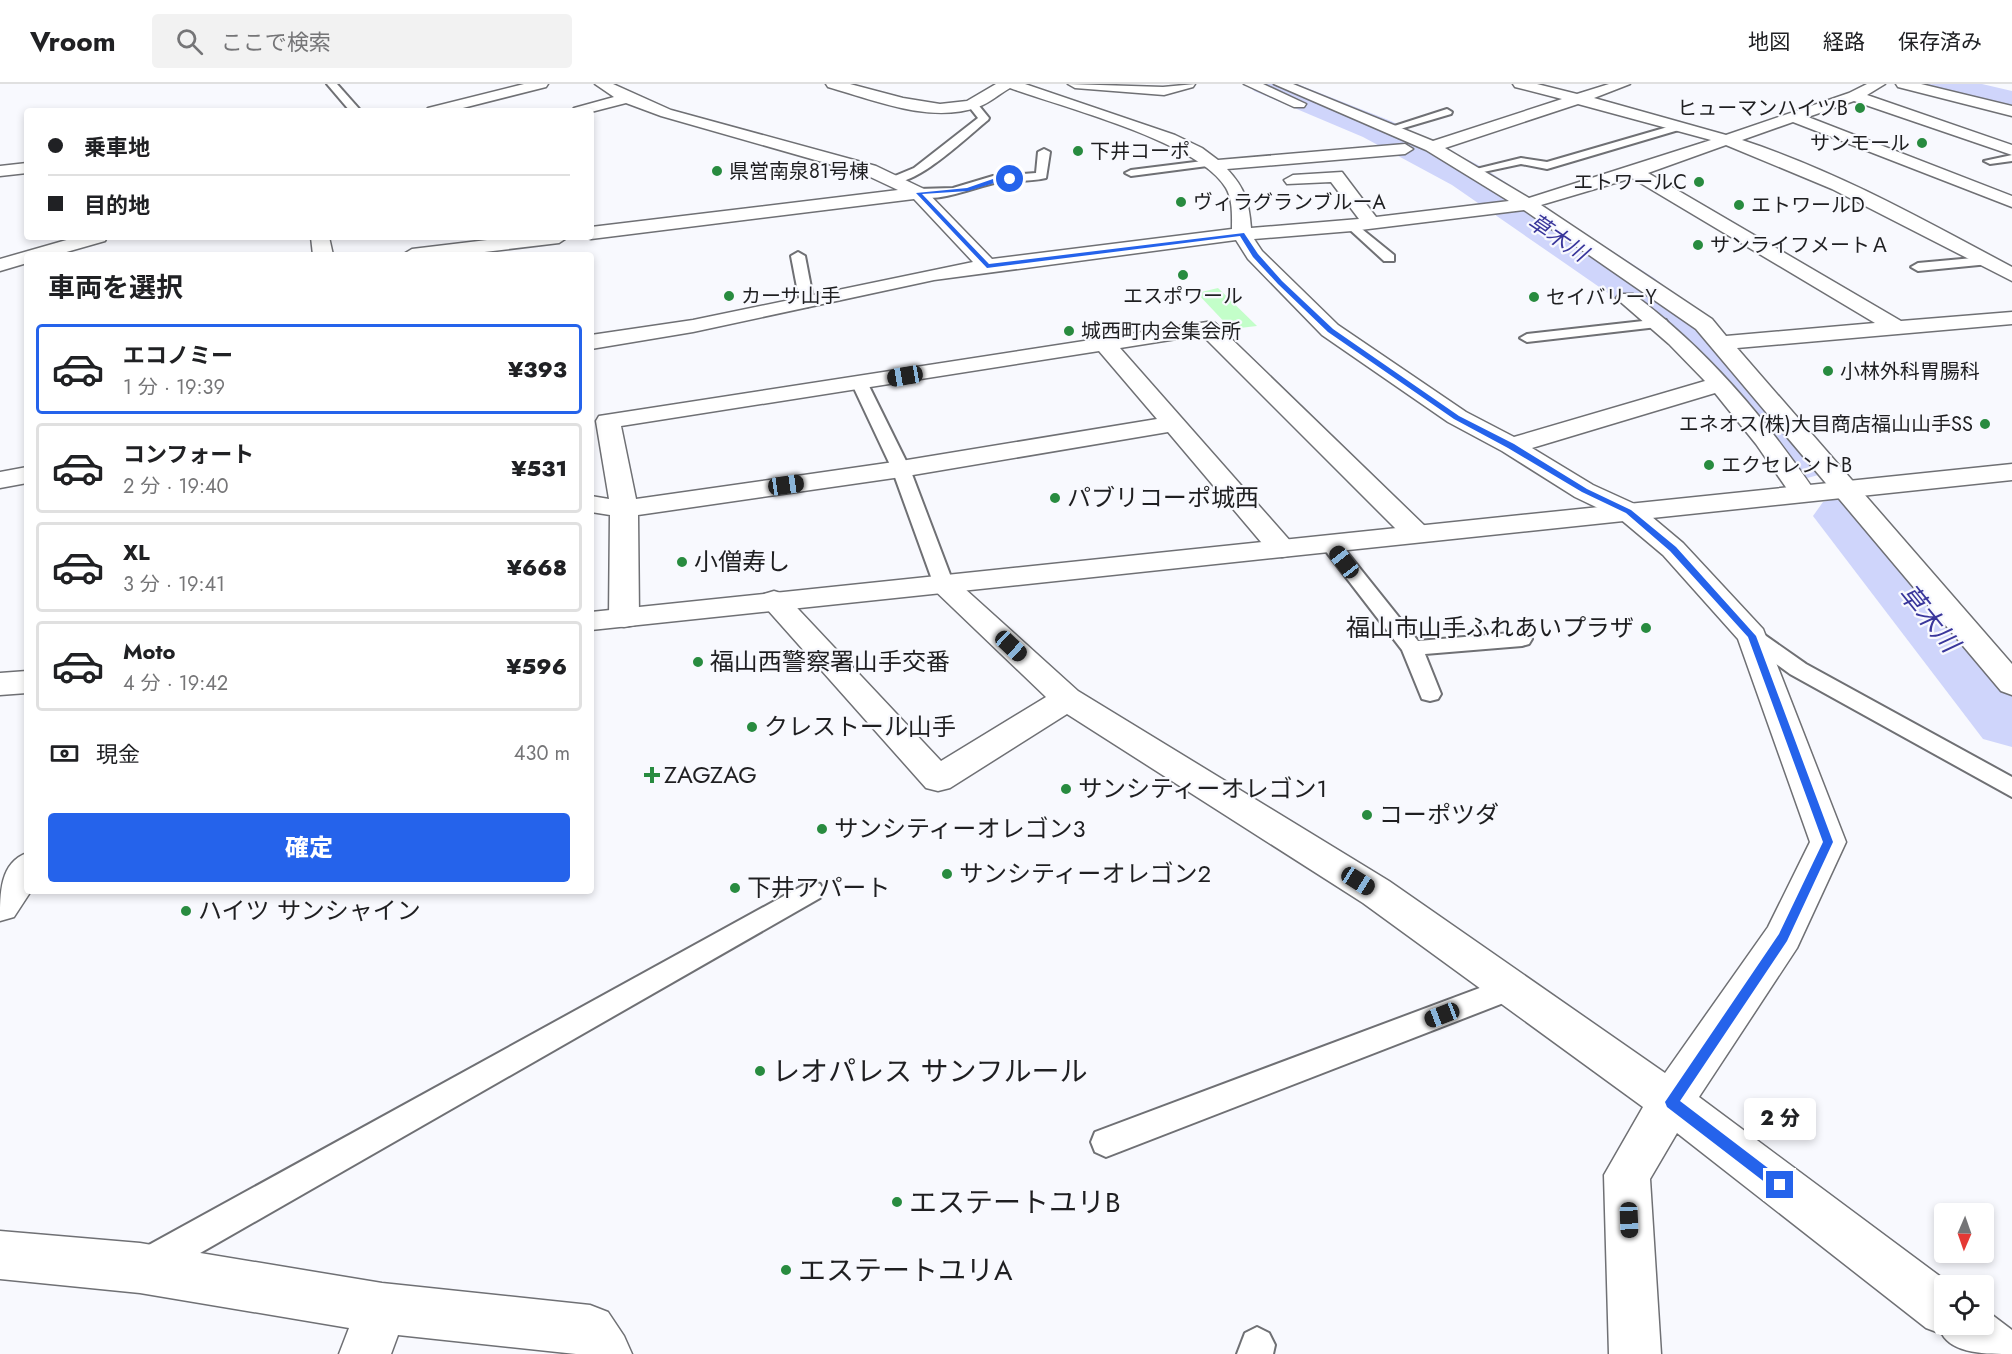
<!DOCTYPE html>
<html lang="ja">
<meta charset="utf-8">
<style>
body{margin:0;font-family:Jost,"Noto Sans JP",sans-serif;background:#f2f2f2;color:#202124;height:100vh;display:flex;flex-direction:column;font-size:22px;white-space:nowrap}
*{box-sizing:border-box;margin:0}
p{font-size:20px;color:#757577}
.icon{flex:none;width:33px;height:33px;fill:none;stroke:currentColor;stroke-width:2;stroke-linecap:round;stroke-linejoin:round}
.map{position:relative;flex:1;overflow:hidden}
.panel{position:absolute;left:24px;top:168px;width:570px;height:642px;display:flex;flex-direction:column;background:#fff;border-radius:6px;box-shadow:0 3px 9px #0003}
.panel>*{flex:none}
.banner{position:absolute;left:24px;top:24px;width:570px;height:132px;border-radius:6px;box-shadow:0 3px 9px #0003;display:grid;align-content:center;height:132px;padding:0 24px;background:#fff}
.needle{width:39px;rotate:182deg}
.fabs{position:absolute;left:1934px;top:1119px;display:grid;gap:12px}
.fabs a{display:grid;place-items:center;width:60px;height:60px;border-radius:6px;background:#fff;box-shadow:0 3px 9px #0003;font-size:30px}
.end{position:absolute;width:27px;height:27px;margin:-14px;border:8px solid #2563eb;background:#fff;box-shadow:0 0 0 3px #fff}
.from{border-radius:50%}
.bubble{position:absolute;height:42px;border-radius:6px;background:#fff;box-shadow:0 3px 9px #0003;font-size:20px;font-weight:800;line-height:42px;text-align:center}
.car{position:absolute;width:18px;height:36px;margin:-18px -9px;border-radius:8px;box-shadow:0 0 4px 2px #0007;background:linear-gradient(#222 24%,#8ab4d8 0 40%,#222 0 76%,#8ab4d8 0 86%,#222 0)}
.banner b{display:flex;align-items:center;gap:21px;height:57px;font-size:22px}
.banner b+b{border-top:2px solid #e0e0e0}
.banner i{width:15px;height:15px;background:#202124}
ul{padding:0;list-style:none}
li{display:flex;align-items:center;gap:18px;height:90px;margin:0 12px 9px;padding:0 12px;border:3px solid #e0e0e0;border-radius:6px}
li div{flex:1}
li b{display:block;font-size:22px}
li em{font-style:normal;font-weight:800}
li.selected{border-color:#2563eb}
li>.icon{width:54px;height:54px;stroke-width:1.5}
h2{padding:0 24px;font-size:27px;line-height:72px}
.pay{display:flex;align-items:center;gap:15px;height:66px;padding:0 24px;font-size:22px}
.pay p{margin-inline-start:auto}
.button{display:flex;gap:12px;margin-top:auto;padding:12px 24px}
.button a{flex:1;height:69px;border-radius:6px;background:#2563eb;color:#fff;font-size:24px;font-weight:800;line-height:69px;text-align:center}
header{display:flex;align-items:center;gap:36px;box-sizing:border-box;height:84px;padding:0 30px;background:#fff;border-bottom:2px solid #e0e0e0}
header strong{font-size:28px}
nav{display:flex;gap:33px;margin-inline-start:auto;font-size:21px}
.search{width:420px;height:54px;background:#f2f2f2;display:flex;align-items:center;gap:15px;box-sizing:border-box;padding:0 21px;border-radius:6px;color:#757577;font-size:22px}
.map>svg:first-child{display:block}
.green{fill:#c3fec9}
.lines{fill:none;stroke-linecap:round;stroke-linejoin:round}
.river{fill:#cfd5fb;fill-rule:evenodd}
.service-casing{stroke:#6f7074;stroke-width:4}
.minor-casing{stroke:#6f7074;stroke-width:3}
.tertiary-casing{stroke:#6f7074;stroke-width:3}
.service{fill:#fff;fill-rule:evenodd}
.minor{fill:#fff;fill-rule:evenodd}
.tertiary{fill:#fff;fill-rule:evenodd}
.route{fill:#2563eb}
.poi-dot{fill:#288b3f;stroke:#f8f9fe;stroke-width:2}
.labels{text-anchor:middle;stroke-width:4.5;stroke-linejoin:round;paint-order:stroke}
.far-poi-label{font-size:20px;fill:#1f1f21;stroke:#f8f9fe;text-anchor:start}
.far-water-label{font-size:22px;font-style:italic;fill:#39369b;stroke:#f8f9fe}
.poi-label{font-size:24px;fill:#1f1f21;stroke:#f8f9fe;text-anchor:start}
.water-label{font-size:26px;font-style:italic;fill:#39369b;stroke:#f8f9fe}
.near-poi-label{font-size:28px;fill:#1f1f21;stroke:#f8f9fe;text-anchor:start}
</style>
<header>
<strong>Vroom</strong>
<div class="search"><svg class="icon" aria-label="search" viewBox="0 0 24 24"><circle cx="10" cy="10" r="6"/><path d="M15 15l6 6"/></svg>ここで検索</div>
<nav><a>地図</a><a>経路</a><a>保存済み</a></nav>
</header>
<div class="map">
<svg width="2012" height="1270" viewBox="0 0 2012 1270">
<rect width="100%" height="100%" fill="#f8f9fe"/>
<polygon class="green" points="1218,204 1257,242 1231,245 1197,209"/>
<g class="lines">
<g class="river">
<polygon points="1248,0 1297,0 1391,37 1482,83 1654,194 1698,229 1739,267 1831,377 1822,390 1800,396 1778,390 1699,291 1660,251 1618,216 1452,101 1363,53 1254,7"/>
<polygon points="1919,0 1982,0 2012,7 2012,29 1925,7"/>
<polygon points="1846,412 1869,418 2012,582 2012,663 1983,655 1813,432 1823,418"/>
</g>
<g class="service-casing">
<g id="service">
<polygon points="327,0 337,0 361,27 350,27"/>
<path d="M968,18H976L989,34L988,36C968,52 915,104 890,98V94L914,84L978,34L967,20Z"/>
<polygon points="1447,25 1452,28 1451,30 1390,48 1385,45"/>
<polygon points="1678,40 1683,43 1682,45 1547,85 1521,80 1474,90 1468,87 1521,74 1547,78"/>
<path d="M1044,65L1050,68L1046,94C1029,98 1011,96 994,99C975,103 929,123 912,109L918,105L953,104L993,92L1036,89L1038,68Z"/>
<polygon points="2012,71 2012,77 1990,80 1984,77"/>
<polygon points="1211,76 1217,79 1215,81 1131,92 1125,89 1131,86"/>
<polygon points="1352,137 1394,171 1394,177 1384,177 1348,144 1346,141"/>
<polygon points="798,168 805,172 814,219 807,223 800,219 791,172"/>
<polygon points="1984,173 1991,177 1989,180 1918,187 1911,183 1918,179"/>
<polygon points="1661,235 1666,236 1668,239 1666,242 1527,258 1520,254 1527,250"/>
<polygon points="860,295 868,300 910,385 954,501 951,505 937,505 934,501 892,385 852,300"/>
<polygon points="1331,455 1338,457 1418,557 1522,548 1529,550 1532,555 1529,560 1522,562 1425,570 1441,610 1438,615 1430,617 1422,615 1402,566 1321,461"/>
<polygon points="1752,545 1759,547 1806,580 2012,693 2012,713 1790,590 1745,557 1742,552 1745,547"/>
<polygon points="811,797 820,800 824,807 820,814 160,1192 148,1197 136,1192 131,1180 136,1168"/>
<polygon points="1509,893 1519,897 1523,905 1519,913 1106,1073 1095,1068 1091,1058 1095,1048"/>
<polygon points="1257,1243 1269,1249 1275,1261 1273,1270 1237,1270 1245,1249"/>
</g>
</g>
<g class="minor-casing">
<g id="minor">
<polygon points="524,0 548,0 546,3 451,27 425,27 428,24"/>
<path d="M595,0H613L671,26L876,82L924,105L992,175L1232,145C1232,132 1233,116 1226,104C1200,58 1062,23 1010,4C999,10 990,19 978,23C930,40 874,16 828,3L826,0H850L903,14L940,20L967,17L996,0H1025L1175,51L1202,64L1218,76L1405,60L1413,65L1405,70L1227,85C1245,104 1249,118 1251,144L1359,135L1331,98L1287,100L1284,96L1293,91L1342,88L1376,133L1509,117L1426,66L1274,0H1293L1433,57L1562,15L1515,3L1513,0H1537L1577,10L1609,0H1630L1594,14L1726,51L1849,9L1867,0H1885L1867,11L2012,61V71L1854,17L1808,33L2012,112V123L1793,38L1742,56C1837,87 1924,136 2012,183V197L1832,105L1726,61L1648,89L1901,237L2012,228V240L1737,264L2012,580V611L2001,607L1696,245L1524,126L1352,147L1254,155L1262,167L1338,241L1466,328L1514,353L1705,297L1669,260L1616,214L1619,210H1633C1707,265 1764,333 1816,409L1812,415L1803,417L1794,415L1756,360L1715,309L1532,364L1593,401L1639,422L1683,459L1763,545L1846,758L1797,864L1699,1013L1953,1202H1944V1240H1983V1224L2012,1246V1270C1987,1270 1953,1270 1942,1250L1926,1244L1677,1049L1650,1095L1661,1270H1609L1604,1091L1643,1023L1363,819L1067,630L950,704L938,707L926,704L759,516L764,510L774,507L784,510L941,677L1046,613L929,501L934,495L944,492L954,495L1078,607L1389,797L1665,989L1768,843L1810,758L1738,555L1663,471L1619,434L1575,413L1502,367L1448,338L1322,251L1248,175L1236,156L934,196L693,248L591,265V251L693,236L973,178L914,115L591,155L584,153H591V143L898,106L864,90L661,32L626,19L591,28L571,27L574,24L614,13ZM1578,20L1711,56L1529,114L1445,64ZM1632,94L1875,239L1726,252L1712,235L1541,121Z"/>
<polygon points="1068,0 1163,3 1195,0 1193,3 1164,11 1075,4"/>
<polygon points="1244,0 1263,0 1306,20 1304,23 1294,23"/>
<polygon points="1896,0 1921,0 2012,22 2012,32 1898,3"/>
<polygon points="27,79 27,89 0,92 0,82"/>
<polygon points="77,153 107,153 105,157 56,171 27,171 27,179 0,187 0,175"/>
<polygon points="311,153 329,153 333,171 313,171"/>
<polygon points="512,153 568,153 559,159 459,171 402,171 412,165"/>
<path d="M1207,238L1215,239L1427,444L1431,450L1427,456L1417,458L1407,456L1202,251L1120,264L1292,459L1296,465L1292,471L1282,473L1272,471L1168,348L901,393L638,431L639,534L635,541L624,543L613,541L609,534L610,431L591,428V412L609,415L596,337L599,332ZM1099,267L1157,335L901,377L636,415L621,342Z"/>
<polygon points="27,383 27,399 0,404 0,388"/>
<path d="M27,769V807H31L14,833L0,837C0,808 0,779 27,769Z"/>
<polygon points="0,1147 140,1159 382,1199 590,1221 608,1228 624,1252 632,1270 576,1270 398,1251 391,1270 339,1270 349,1244 140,1209 0,1195"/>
</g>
</g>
<g class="tertiary-casing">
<g id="tertiary">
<polygon points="2012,380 2012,396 591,546 591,528"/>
<polygon points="27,587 27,609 0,611 0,589"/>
</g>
</g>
<use href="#service" class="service"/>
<use href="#minor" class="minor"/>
<use href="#tertiary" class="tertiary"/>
</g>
<polygon class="route" points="1011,94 968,107 922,110 989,180 1244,149 1258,170 1282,197 1333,245 1459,332 1514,360 1587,405 1631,426 1676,463 1756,552 1833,758 1787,857 1680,1017 1785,1097 1785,1106 1775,1106 1667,1023 1665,1018 1779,850 1823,758 1748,553 1670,467 1626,429 1582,408 1508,364 1454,335 1328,248 1278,200 1253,173 1240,152 987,184 916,109 967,104 993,95"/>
<g class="poi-dot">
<circle cx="1860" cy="24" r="6"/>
<circle cx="1922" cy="59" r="6"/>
<circle cx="1078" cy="67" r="6"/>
<circle cx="717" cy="87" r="6"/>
<circle cx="1699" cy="98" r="6"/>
<circle cx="1181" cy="118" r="6"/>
<circle cx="1739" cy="121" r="6"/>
<circle cx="1698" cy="161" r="6"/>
<circle cx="1183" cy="191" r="6"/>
<circle cx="729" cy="212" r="6"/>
<circle cx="1534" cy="213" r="6"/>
<circle cx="1069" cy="247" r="6"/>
<circle cx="1828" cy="287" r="6"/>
<circle cx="1985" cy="340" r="6"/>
<circle cx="1709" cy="381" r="6"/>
<circle cx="1055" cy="414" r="6"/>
<circle cx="682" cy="478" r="6"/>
<circle cx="1646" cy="544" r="6"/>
<circle cx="698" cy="578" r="6"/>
<circle cx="752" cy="643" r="6"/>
<path d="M649 682h6v6h6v6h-6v6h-6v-6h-6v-6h6z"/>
<circle cx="1066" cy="705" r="6"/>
<circle cx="1367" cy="731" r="6"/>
<circle cx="822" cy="745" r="6"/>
<circle cx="947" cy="790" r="6"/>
<circle cx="735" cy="804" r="6"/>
<circle cx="186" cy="827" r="6"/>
<circle cx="760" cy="987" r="6"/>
<circle cx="897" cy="1118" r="6"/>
<circle cx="786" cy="1186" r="6"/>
</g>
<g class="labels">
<g class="far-poi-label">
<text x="1848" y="31" text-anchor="end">ヒューマンハイツB</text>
<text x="1910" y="66" text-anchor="end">サンモール</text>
<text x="1090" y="74">下井コーポ</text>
<text x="729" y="94">県営南泉81号棟</text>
<text x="1687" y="105" text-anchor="end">エトワールC</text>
<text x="1193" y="125">ヴィラグランブルーA</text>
<text x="1751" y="128">エトワールD</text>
<text x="1710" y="168">サンライフメートＡ</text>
<text x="741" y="219">カーサ山手</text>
<text x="1183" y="219" text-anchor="middle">エスポワール</text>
<text x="1546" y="220">セイバリーY</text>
<text x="1081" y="254">城西町内会集会所</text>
<text x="1840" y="294">小林外科胃腸科</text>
<text x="1973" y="347" text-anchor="end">エネオス(株)大目商店福山山手SS</text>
<text x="1721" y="388">エクセレントB</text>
</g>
<g class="far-water-label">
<text transform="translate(1558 153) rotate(34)" y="8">草木川</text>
</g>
<g class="poi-label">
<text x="1067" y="422">パブリコーポ城西</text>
<text x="694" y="486">小僧寿し</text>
<text x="1634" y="552" text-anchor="end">福山市山手ふれあいプラザ</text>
<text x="710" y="586">福山西警察署山手交番</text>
<text x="764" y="651">クレストール山手</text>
<text x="664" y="699">ZAGZAG</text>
<text x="1078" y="713">サンシティーオレゴン1</text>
<text x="1379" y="739">コーポツダ</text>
<text x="834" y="753">サンシティーオレゴン3</text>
<text x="959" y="798">サンシティーオレゴン2</text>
<text x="747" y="812">下井アパート</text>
<text x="198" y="835">ハイツ サンシャイン</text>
</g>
<g class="water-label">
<text transform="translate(1929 534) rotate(51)" y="9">草木川</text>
</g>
<g class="near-poi-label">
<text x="772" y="997">レオパレス サンフルール</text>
<text x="909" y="1128">エステートユリB</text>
<text x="798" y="1196">エステートユリA</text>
</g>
</g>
</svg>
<div class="fabs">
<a><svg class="needle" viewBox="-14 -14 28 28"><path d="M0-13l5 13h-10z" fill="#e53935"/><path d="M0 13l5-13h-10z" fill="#757577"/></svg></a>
<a><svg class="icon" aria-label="locate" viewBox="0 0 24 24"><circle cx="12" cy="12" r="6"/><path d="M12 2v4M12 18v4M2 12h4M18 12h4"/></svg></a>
</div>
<i class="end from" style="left:1010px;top:95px"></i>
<i class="end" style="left:1780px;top:1101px"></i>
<div class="bubble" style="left:1744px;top:1014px;width:72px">2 分</div>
<i class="car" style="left:905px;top:292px;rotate:260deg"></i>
<i class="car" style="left:786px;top:401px;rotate:82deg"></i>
<i class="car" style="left:1344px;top:478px;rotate:322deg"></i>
<i class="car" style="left:1011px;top:562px;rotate:133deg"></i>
<i class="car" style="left:1358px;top:797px;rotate:122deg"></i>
<i class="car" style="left:1442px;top:931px;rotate:249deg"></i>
<i class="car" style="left:1629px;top:1136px;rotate:178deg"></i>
<div class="banner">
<b><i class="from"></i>乗車地</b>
<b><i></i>目的地</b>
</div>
<section class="panel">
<h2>車両を選択</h2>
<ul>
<li class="selected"><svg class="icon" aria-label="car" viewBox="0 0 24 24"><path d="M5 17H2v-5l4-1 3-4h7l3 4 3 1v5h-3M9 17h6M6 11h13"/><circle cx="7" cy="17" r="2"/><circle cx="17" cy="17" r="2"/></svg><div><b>エコノミー</b><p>1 分 · 19:39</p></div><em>¥393</em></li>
<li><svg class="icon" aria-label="car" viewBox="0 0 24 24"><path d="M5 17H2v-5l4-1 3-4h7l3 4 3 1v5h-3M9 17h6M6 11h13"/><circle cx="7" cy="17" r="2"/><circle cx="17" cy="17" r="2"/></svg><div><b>コンフォート</b><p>2 分 · 19:40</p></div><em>¥531</em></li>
<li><svg class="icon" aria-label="car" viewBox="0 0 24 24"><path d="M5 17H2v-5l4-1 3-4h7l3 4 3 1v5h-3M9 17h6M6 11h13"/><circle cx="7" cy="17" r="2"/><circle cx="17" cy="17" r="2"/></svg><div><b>XL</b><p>3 分 · 19:41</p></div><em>¥668</em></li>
<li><svg class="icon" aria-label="car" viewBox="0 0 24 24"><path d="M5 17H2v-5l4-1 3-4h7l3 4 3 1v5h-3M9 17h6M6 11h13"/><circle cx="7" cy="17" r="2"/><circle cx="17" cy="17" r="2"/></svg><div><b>Moto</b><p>4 分 · 19:42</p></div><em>¥596</em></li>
</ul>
<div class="pay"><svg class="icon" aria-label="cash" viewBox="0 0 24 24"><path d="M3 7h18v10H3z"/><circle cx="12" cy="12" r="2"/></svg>現金<p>430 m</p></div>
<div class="button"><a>確定</a></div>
</section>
</div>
